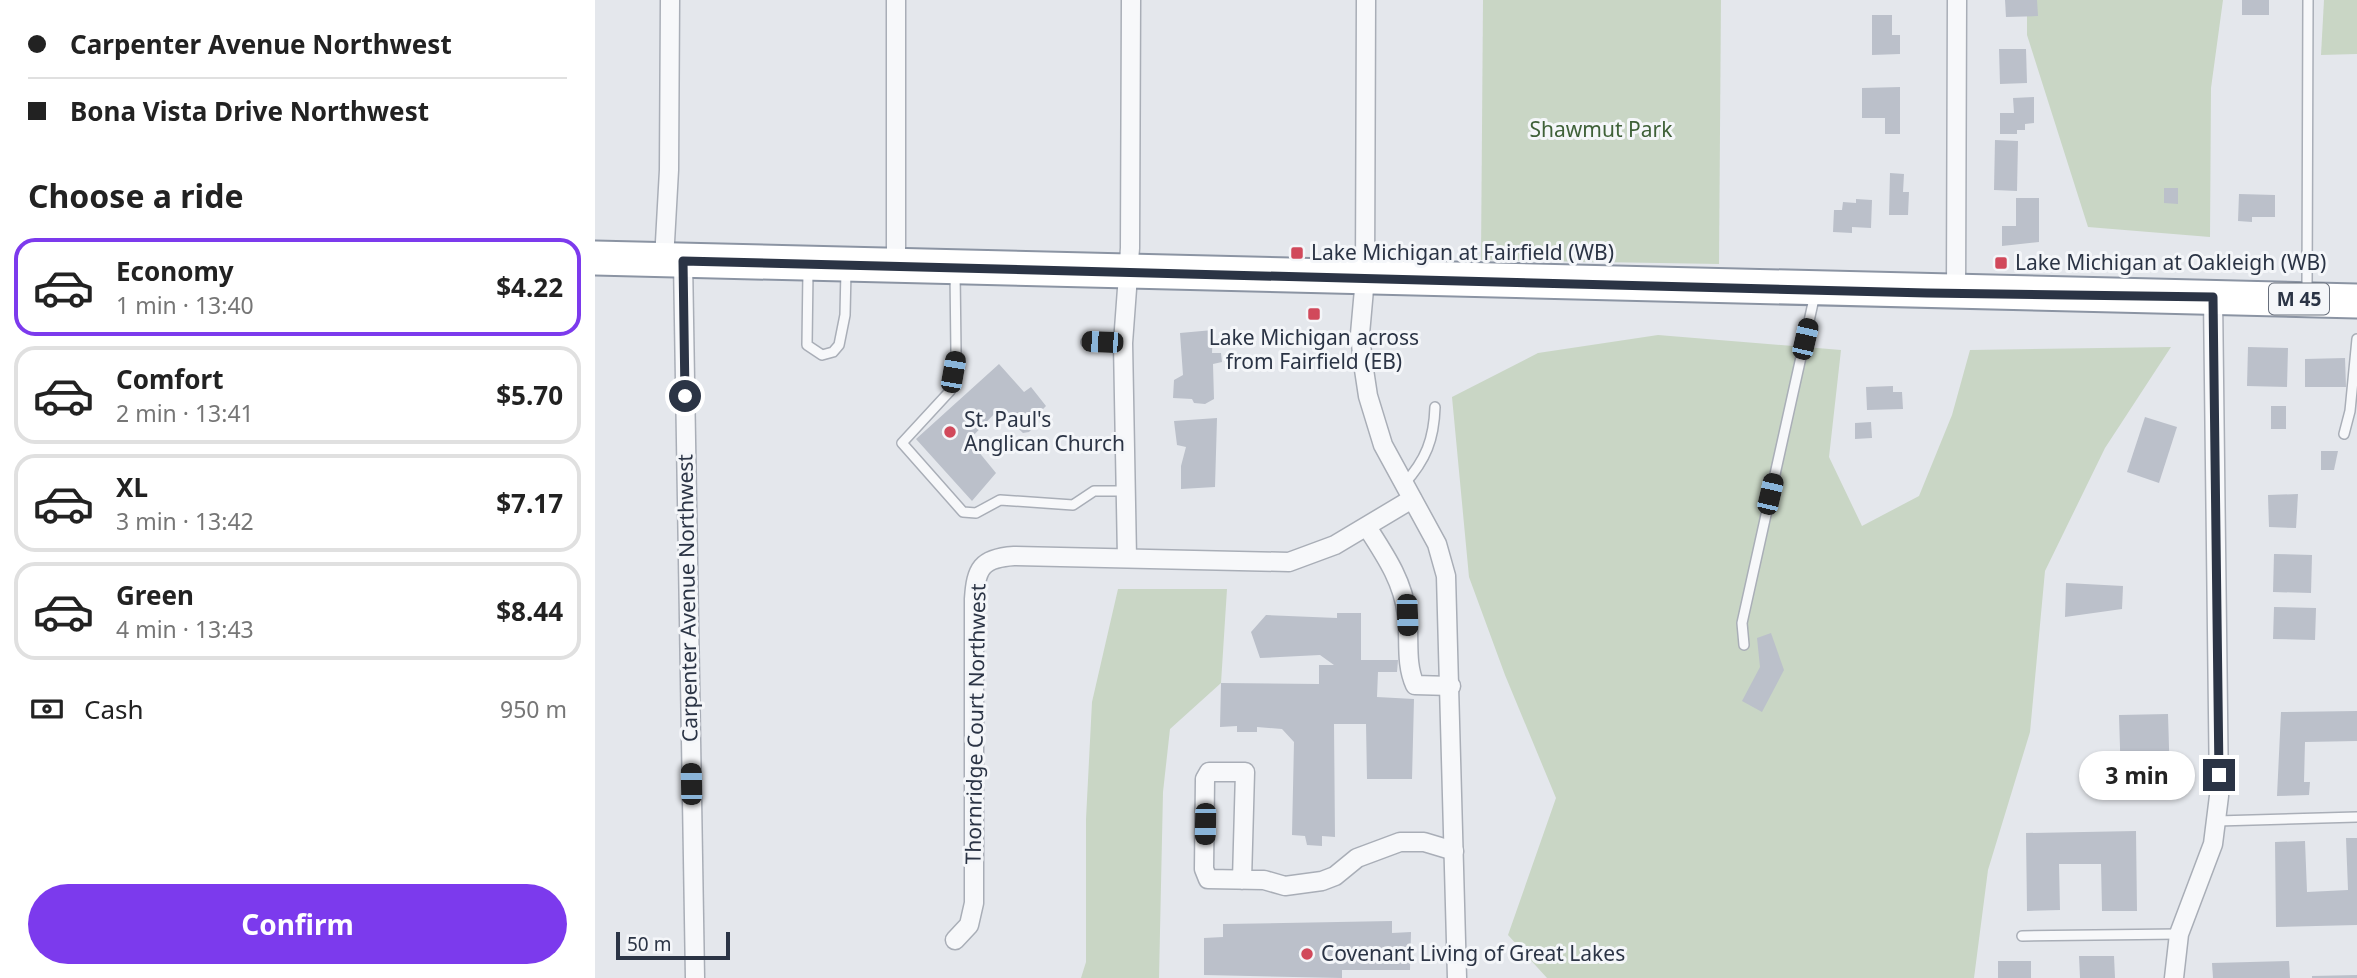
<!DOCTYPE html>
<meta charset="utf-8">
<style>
body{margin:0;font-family:"Noto Sans",sans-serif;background:#f2f2f2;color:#222;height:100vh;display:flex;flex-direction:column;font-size:26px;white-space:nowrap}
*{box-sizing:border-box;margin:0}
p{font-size:23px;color:#767676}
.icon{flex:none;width:38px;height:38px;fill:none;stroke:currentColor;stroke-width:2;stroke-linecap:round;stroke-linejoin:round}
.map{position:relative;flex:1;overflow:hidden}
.drawer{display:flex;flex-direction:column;background:#fff;width:595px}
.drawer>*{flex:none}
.banner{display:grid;align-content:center;height:154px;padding:0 28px;background:#fff}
.scale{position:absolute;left:21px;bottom:18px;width:114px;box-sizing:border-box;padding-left:7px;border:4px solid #2b3445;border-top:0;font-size:19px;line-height:24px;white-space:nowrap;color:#2b3445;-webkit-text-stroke:5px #f4f6f9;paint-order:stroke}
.end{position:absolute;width:32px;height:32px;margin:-16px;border:9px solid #2b3445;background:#fff;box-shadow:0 0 0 4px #fff}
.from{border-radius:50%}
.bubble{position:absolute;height:49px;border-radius:24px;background:#fff;box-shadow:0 2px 5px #0004;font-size:23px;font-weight:700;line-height:49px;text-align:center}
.car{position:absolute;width:21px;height:42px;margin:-21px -10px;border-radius:9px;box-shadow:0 0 5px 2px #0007;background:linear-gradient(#222 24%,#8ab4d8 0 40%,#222 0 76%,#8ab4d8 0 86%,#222 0)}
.banner b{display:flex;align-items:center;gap:24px;height:66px;font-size:26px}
.banner b+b{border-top:2px solid #e0e0e0}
.banner i{width:18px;height:18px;background:#222}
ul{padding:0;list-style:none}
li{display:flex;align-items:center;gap:21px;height:98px;margin:0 14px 10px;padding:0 14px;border:4px solid #e0e0e0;border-radius:21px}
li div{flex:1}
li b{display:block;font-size:26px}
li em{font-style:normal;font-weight:700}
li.active{border-color:#7c3aed}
li>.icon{width:63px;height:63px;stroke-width:1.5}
h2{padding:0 28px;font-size:32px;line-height:84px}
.pay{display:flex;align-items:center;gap:18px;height:77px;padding:0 28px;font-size:26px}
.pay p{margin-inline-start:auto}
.primary-button{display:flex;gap:14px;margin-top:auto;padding:14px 28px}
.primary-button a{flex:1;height:80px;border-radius:42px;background:#7c3aed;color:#fff;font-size:28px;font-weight:700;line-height:80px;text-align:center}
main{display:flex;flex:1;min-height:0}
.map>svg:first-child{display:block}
.green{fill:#c9d6c5}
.building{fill:#bbc0ca}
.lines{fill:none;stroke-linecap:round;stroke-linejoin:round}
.lane-casing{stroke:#a9aeb7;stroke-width:12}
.street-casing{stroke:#a9aeb7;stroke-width:21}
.highway-casing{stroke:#8b94a3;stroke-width:37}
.lane{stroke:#f7f8fa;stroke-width:9}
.street{stroke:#f7f8fa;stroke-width:18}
.highway{stroke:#fff;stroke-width:33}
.route{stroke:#2b3445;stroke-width:9}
.poi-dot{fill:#d1495b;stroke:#f4f6f9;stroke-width:2.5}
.labels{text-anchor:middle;stroke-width:6;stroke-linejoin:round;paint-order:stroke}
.shield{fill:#f4f6f9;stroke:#676e7b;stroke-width:2}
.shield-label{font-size:19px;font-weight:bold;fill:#2b3445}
.park-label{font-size:21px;fill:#3f6138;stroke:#f4f6f9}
.poi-label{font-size:21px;fill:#2b3445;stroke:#f4f6f9;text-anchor:start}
.street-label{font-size:21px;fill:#2b3445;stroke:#f4f6f9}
</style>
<main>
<section class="drawer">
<div class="banner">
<b><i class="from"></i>Carpenter Avenue Northwest</b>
<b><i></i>Bona Vista Drive Northwest</b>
</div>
<h2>Choose a ride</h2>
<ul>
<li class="active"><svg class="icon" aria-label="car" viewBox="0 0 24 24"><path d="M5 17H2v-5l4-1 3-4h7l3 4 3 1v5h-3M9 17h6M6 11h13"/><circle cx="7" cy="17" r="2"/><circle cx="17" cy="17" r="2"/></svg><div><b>Economy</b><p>1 min · 13:40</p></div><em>$4.22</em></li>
<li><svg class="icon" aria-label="car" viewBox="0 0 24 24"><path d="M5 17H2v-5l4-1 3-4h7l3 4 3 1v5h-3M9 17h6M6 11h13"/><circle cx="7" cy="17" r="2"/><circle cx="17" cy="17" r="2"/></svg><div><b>Comfort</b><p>2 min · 13:41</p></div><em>$5.70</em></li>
<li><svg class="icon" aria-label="car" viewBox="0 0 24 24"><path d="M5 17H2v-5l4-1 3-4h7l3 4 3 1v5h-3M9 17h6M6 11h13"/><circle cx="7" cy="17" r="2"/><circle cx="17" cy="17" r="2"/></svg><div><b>XL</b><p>3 min · 13:42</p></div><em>$7.17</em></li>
<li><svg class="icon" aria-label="car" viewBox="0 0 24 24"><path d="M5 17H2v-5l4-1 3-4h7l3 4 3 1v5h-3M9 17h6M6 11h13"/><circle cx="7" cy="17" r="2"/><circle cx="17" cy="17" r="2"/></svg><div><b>Green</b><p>4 min · 13:43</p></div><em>$8.44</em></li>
</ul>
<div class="pay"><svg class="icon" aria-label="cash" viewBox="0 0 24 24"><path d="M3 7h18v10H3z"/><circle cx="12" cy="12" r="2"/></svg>Cash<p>950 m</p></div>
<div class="primary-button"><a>Confirm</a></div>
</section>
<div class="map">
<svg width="1762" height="978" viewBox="0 0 1762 978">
<rect width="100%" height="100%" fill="#e4e7ec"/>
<g class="green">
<polygon points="888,0 1126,0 1124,264 886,260"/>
<polygon points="1432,0 1628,0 1616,88 1615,237 1493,227 1432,35"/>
<polygon points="1729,0 1762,0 1762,54 1726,55"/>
<polygon points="1063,335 1246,350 1234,457 1267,526 1324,496 1357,415 1375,350 1576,347 1510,448 1450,571 1435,732 1393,870 1379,978 952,978 913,935 961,798 910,675 874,577 857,397 943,353"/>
<polygon points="523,589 632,589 626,683 575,729 568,792 564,978 486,978 491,962 491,819 497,702"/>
</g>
<g class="building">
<polygon points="1410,0 1442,0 1443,16 1411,17"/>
<rect x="1647" y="0" width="27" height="15"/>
<polygon points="1277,15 1297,15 1297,35 1305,35 1305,54 1277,55"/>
<polygon points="1404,49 1431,49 1432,83 1405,84"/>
<polygon points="1305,87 1305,134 1290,134 1290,118 1267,118 1267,88"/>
<polygon points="1439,97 1439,123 1430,124 1430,130 1422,130 1422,134 1405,134 1405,113 1419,113 1418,98"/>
<polygon points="1400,140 1423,141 1422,191 1399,190"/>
<polygon points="1295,173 1309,174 1308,192 1314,192 1313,215 1294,215"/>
<polygon points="1569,188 1583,188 1583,204 1569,203"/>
<polygon points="1644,194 1680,195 1680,217 1657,217 1657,222 1643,221"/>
<polygon points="1421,198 1444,198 1444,242 1407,246 1407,226 1421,226"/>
<polygon points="1261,199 1277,200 1276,228 1257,227 1257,233 1238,232 1239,210 1247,210 1248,202 1261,203"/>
<polygon points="618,330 617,353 626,353 627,362 618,364 619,399 610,404 599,403 597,399 578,398 579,380 588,375 585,333"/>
<polygon points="1653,347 1693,348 1692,387 1652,386"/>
<polygon points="1750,358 1751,387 1710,387 1710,359"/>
<polygon points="404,364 429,392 436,387 451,406 440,417 442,424 434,432 428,433 403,410 374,440 401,473 377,501 321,439"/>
<polygon points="1298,386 1298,392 1307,392 1308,409 1272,410 1271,387"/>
<rect x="1676" y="406" width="15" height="23"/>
<polygon points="1550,417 1582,427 1564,483 1532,472"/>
<polygon points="622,418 620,487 586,489 586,466 591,447 582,445 579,421"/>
<polygon points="1276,422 1277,438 1260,439 1260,423"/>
<polygon points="1726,451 1743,451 1739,470 1726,470"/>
<polygon points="1703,494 1701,528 1674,527 1673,495"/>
<polygon points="1679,554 1717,555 1716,593 1678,592"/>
<polygon points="1471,583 1528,586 1527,609 1470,617"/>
<polygon points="1679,607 1721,608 1720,640 1678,639"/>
<polygon points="742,613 766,613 766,660 803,660 802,672 783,672 782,697 819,699 817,779 772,779 771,724 739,724 740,837 727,836 727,846 712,845 710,836 697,835 699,742 687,729 662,727 662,732 642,732 642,726 625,727 626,683 724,684 724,665 739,665 725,655 665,658 656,632 671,615 742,618"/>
<polygon points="1176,633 1189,670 1167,712 1147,701 1165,667 1162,638"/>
<polygon points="1762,711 1762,741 1710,742 1709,782 1715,782 1714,795 1682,796 1686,712"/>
<polygon points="1573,714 1575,780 1526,781 1524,715"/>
<polygon points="1541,831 1542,911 1507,911 1506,864 1464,864 1465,910 1432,911 1431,833"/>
<polygon points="1751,838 1762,838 1762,925 1681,927 1680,842 1710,841 1712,892 1753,890"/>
<polygon points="797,921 797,933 816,932 815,970 747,970 747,978 609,975 609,938 628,937 628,924"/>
<polygon points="1484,956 1519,956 1520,978 1485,978"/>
<rect x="1403" y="961" width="33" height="17"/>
<polygon points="1694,961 1695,978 1618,978 1617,963"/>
<polygon points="1762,975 1762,978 1717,978 1717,976"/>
</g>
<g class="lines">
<g class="lane-casing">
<g id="lane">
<polyline points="213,271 212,345 227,355 238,352 244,345 250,315 251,270"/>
<polyline points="360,271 361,353 355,391 307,443 368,512 381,513 405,500 478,505 499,491 531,491"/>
<polyline points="1712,292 1713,0"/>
<polyline points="491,342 528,343"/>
<polyline points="1749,434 1755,411 1762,339"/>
<path d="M809,484C831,460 839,439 840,407"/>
<polyline points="1149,645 1147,623 1220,294"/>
<polyline points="1622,821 1762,817"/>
<polyline points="1427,936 1584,934"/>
</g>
</g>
<g class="street-casing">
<g id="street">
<polyline points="301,0 301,267"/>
<polyline points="771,0 770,278 765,334 768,363 773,396 788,445 842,544 851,576 862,978"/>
<polyline points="69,260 74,170 75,0"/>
<polyline points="88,261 100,978"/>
<polyline points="1361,293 1362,0"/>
<path d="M772,527C790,555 808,581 812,615C815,639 810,663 820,685L856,686"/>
<polyline points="532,558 528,343 535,248 536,0"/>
<polyline points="647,880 650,772 614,772 610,779 609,869 613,879 669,880 690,886 727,881 740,876 762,858 805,842 829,842 859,851"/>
<path d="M360,940L374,925L379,903V599C381,569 386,558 419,556L694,562L740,545L817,499"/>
<polyline points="1579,978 1584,934 1618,844 1624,796 1618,297"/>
</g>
</g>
<g class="highway-casing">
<polyline id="highway" points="0,258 1762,301"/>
</g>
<use href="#lane" class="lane"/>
<use href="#street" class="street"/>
<use href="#highway" class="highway"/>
</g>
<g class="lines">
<polyline class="route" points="90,396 88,261 1332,293 1618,297 1624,775"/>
</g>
<g class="poi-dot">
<rect x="695" y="246" width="14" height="14" rx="3.5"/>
<rect x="1399" y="256" width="14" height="14" rx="3.5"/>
<rect x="712" y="307" width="14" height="14" rx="3.5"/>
<circle cx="355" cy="432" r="7"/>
<circle cx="712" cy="954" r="7"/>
</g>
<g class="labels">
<rect class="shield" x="1674" y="283.5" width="60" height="31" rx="5"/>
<g class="shield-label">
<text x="1704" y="306">M 45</text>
</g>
<g class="park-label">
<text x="1006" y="137">Shawmut Park</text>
</g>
<g class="poi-label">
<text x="716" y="260">Lake Michigan at Fairfield (WB)</text>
<text x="1420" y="270">Lake Michigan at Oakleigh (WB)</text>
<text x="719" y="345" text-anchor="middle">Lake Michigan across<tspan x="719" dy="24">from Fairfield (EB)</tspan></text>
<text x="369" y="427">St. Paul's<tspan x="369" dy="24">Anglican Church</tspan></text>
<text x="726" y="961">Covenant Living of Great Lakes</text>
</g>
<g class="street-label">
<text transform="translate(93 598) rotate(-91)" y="7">Carpenter Avenue Northwest</text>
<text transform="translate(381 724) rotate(-89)" y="7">Thornridge Court Northwest</text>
</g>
</g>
</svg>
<div class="scale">50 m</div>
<i class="end from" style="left:90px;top:396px"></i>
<i class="end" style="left:1624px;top:775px"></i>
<div class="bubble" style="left:1484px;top:751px;width:116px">3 min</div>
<i class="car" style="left:1210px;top:339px;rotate:13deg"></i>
<i class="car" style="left:507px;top:342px;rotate:272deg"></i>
<i class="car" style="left:358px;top:372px;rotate:10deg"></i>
<i class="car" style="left:1175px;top:494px;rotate:13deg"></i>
<i class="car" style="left:812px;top:615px;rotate:178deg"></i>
<i class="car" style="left:96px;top:784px;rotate:359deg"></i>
<i class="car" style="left:610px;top:824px;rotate:181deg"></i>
</div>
</main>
